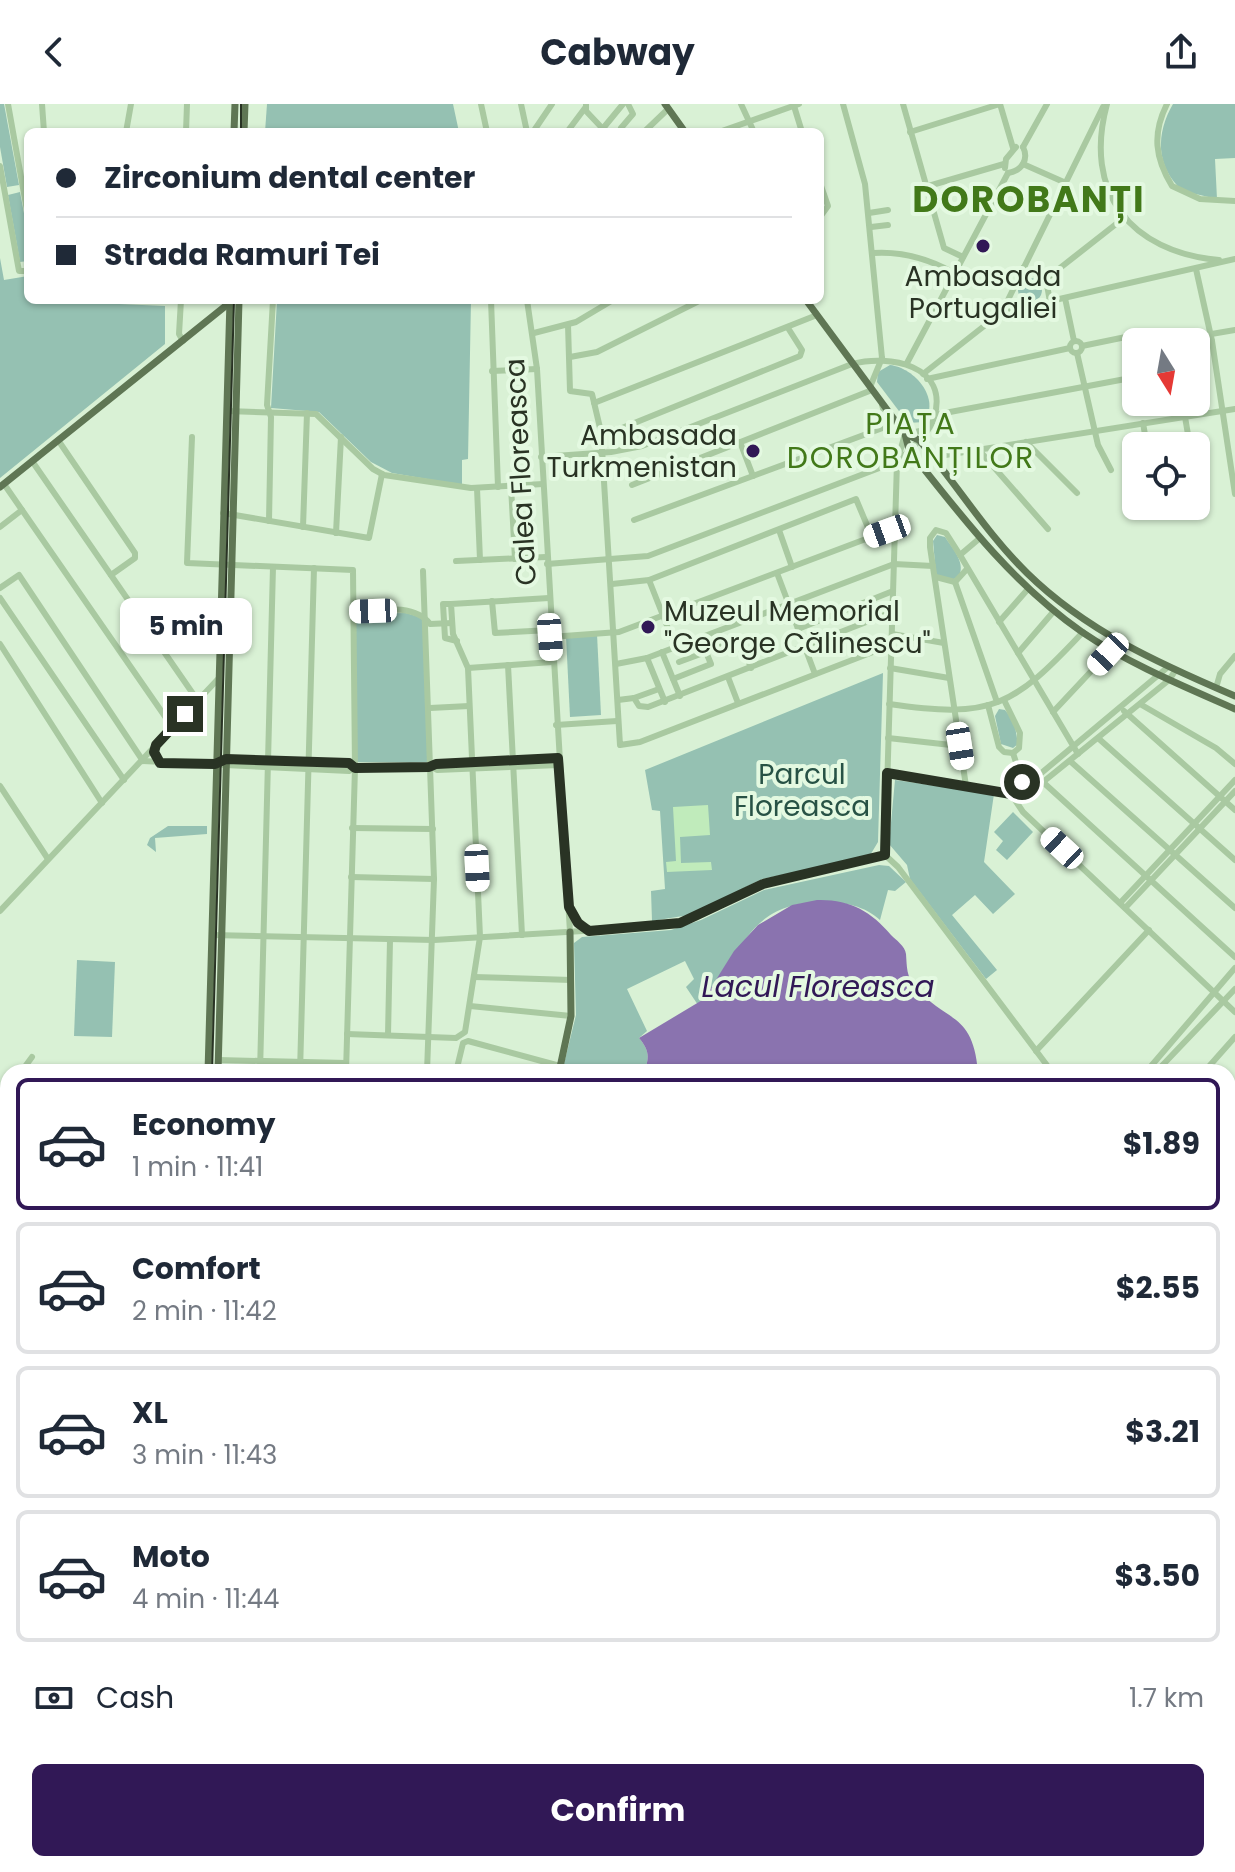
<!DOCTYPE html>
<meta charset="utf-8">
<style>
body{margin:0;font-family:Poppins,sans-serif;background:#f6f6f7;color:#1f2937;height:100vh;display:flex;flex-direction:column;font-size:30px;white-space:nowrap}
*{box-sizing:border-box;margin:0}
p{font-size:26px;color:#747a83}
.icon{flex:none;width:44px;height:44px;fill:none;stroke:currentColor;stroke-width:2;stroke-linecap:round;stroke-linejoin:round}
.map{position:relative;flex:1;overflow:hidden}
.drawer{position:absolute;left:0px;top:960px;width:1236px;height:808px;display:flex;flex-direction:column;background:#fff;border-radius:24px 24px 0 0;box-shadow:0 2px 6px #0004}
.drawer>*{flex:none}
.guide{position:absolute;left:24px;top:24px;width:800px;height:176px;border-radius:12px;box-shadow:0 2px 6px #0004;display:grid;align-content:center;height:176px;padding:0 32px;background:#fff}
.needle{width:52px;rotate:169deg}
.buttons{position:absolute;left:1122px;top:224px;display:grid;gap:16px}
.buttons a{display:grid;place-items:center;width:88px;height:88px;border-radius:12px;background:#fff;box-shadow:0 2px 6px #0004;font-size:40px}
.end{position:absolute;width:36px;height:36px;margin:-18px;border:10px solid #293324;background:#fff;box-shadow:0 0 0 4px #fff}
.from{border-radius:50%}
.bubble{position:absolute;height:56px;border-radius:12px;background:#fff;box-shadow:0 2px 6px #0004;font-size:26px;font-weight:700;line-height:56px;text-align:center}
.car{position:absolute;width:24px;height:48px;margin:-24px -12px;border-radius:10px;box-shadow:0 0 6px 2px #0007;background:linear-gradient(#fff 24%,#345 0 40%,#fff 0 76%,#345 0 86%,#fff 0)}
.guide b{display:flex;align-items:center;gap:28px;height:76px;font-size:30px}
.guide b+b{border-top:2px solid #e0e1e3}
.guide i{width:20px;height:20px;background:#1f2937}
ul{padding:14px 0 0;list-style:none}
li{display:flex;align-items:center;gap:24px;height:132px;margin:0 16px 12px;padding:0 16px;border:4px solid #e0e1e3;border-radius:12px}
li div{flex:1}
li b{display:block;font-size:30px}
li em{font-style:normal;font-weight:700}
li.current{border-color:#311856}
li>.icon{width:72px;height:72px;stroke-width:1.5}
.pay{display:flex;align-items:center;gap:20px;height:88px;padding:0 32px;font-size:30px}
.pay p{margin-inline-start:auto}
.action{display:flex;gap:16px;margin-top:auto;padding:16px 32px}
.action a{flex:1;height:92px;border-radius:12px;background:#311856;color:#fff;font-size:32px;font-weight:700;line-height:92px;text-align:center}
header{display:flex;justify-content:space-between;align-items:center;height:104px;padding:0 32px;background:#fff;font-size:36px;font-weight:700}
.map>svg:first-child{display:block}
.green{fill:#95c1b2}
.plaza{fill:#c0ebbb}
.water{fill:#8a73af}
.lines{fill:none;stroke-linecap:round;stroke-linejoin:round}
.minor{stroke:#a9c9a1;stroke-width:6}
.major{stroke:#5f7654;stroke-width:7}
.tram{stroke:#293324;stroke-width:2}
.route{stroke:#293324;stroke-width:10}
.poi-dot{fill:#311856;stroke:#e4f9e1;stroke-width:3}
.labels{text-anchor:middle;stroke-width:8;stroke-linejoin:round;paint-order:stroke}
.poi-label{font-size:28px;fill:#293324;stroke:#e4f9e1}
.street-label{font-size:28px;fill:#293324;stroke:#e4f9e1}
.park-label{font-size:28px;fill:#275245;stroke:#e4f9e1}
.neighbourhood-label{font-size:30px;letter-spacing:2px;fill:#427919;stroke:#e4f9e1}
.water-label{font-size:30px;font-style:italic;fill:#311856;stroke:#e4f9e1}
.district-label{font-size:36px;font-weight:bold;letter-spacing:2px;fill:#427919;stroke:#e4f9e1}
</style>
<header><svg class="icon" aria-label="back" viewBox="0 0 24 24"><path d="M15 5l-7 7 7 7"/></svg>Cabway<svg class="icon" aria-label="share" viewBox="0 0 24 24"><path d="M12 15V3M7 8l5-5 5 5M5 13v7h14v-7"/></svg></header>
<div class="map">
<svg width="1235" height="1768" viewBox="0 0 1235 1768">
<rect width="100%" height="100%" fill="#d9f1d5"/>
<g class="green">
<polygon points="0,0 4,0 19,81 7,83 0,43"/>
<polygon points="267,0 453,0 459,28 265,28"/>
<path d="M1173,0H1235V54L1215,55L1217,95L1183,87C1155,63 1156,29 1173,0Z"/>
<polygon points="20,88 28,131 28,157 20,158 8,91"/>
<polygon points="0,154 4,176 28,172 28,196 165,202 165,240 0,374"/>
<circle cx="1030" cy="186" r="12"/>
<polygon points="277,196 471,196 468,355 462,356 462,381 392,369 371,358 319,308 271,304"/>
<path d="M890,261C915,264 941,295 924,318L908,319L877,278L878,268Z"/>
<path d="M937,431L945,433C953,445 967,460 958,474L945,477L936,470L933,437Z"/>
<polygon points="406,509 423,514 430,658 356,658 356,510"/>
<polygon points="597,530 601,611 570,613 566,532"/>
<polygon points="883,569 878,738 869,753 762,775 689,811 652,817 651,787 665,785 660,707 652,706 645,666"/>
<polygon points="999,605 1005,606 1014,617 1018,640 1013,644 1001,640 995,612"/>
<polygon points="895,676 994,690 984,758 1015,790 993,810 975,791 952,811 997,866 986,875 910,775 907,761 889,740"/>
<polygon points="1013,708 1033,728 1007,756 996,746 1003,737 994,728"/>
<polygon points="168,722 207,722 207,730 155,734 156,748 147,741 150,734"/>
<path d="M879,761L889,762L906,778L895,787L888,786L880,816C865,802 844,798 824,798C740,798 744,859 698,901L686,883L694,875L685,857L627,885L647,927L639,934C649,946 650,953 644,968H562L576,911L574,839L582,833L671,826L701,816L764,786Z"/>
<polygon points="77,856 115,858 112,933 74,932"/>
<polygon points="1235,1056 1235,1135 1228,1140 1228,1057"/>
<polygon points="0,1227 8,1232 8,1433 0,1445"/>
<polygon points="1235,1331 1235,1435 1228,1449 1228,1335"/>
<polygon points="0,1724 8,1729 8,1760 158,1760 159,1763 151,1768 19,1768 17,1764 0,1768"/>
<polygon points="946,1760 1030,1760 999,1768 946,1768"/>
</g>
<polygon class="plaza" points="708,701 710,731 680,733 681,759 711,758 712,766 667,768 666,758 676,757 673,703"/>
<g class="water">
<path d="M817,796C849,795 871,807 891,831C896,836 905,842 906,850C907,863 906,872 916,884C947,919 973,908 978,968H644C650,953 649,946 639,934L704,895L734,847L758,821L792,801Z"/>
<polygon points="1235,1135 1235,1331 1228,1335 1228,1140"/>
<polygon points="0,1467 8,1468 8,1595 0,1595"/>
</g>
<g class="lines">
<g class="minor">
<polyline points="8,0 28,112"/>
<polyline points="42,0 44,28"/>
<polyline points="481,0 487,28"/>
<polyline points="521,0 527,28"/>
<polyline points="586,0 586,7 603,25"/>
<polyline points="741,0 754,28"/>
<polyline points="843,0 865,80 882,254"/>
<polyline points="903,0 944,144 963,153"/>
<polyline points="1000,0 1013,44"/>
<path d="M1107,0C1083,88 1130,148 1219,156"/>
<path d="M1167,0C1152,30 1155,54 1172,82L1200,95L1235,97"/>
<polyline points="794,2 802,28"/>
<polyline points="621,24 633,10 628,0"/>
<polyline points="126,28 131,0"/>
<polyline points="186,28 187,0"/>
<polyline points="533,28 552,0"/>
<polyline points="567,28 585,4"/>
<polyline points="600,28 623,0"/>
<polyline points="644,28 668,5"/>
<polyline points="719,28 799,0"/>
<polyline points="910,28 1000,0"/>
<polyline points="1023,43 1047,0"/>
<polyline points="1023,60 1066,79"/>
<polyline points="0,62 19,167 28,167"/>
<polyline points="1005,64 1006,55 1016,43"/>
<path d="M1008,69C1022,67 1029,55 1023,43"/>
<polyline points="820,79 828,102 820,113"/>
<polyline points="925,83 1004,60"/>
<polyline points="869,109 888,106"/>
<polyline points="871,123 888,121"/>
<path d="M873,149C902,147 929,155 954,169"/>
<polyline points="1023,164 1046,175 1050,198"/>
<polyline points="1196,165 1212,237 1235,390"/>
<polyline points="1046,175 1125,113"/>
<polyline points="1065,194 1074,237"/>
<polyline points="181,196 179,230 183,237"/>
<polyline points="491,196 498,383"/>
<polyline points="527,196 537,265 570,828"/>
<polyline points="1002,208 1103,3"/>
<polyline points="568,221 570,287 592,290 601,328 620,641 640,638 891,541"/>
<polyline points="534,229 576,218 613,196"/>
<circle cx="1076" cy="243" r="6"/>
<polyline points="1165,238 1235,226"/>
<polyline points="1196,240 1212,237"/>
<polyline points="1082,242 1150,228 1160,238"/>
<polyline points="1077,249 1098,341 1111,366"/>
<polyline points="570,253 597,248 701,196"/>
<polyline points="907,259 1008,69"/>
<polyline points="492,267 537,265"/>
<polyline points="923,270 1002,208 1235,155"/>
<polyline points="927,275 1070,244"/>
<polyline points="870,283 882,254"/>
<polyline points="594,299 817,211"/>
<polyline points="227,307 316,310 373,365 384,371 471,384 543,380"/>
<polyline points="934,311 1136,273"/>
<polyline points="1185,313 1190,342"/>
<polyline points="1143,319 1147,342"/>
<polyline points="601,328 622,324 800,252 802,246 788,224"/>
<polyline points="192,333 187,459 353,466 355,664 346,968"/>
<polyline points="58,336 135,449 135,454 111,471"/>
<polyline points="740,338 753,372"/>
<polyline points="1026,338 1077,389"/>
<polyline points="978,345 1048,425"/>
<path d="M541,353L611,348L642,342L852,260C889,250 950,261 934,314C928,332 910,345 897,358"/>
<polyline points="933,353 1235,305"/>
<polyline points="32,357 198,597"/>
<polyline points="4,380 173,624"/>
<polyline points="632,381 872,286"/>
<polyline points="511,382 515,455"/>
<polyline points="477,384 480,456"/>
<polyline points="223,409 369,434 382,370"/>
<polyline points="634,416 888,322 882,301"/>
<polyline points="269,417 271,313 267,301 273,196"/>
<polyline points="0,423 22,406"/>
<polyline points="303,423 307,309"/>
<polyline points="779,426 792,463"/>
<polyline points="336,429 341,333"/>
<polyline points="960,451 980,434"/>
<polyline points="456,457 546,453"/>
<polyline points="547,460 648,452 903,355 916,354"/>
<polyline points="423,467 434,775 427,968"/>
<polyline points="777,469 815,570"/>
<polyline points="936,473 955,478 967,465"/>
<polyline points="649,476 675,542"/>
<polyline points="955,478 997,598"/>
<polyline points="612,480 649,476 856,395 872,433"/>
<polyline points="0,484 19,471 143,657"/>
<polyline points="0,494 124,676"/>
<polyline points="492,497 495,529 550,526"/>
<polyline points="451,500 443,500 445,534 457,537"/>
<path d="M354,507C376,506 415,499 430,520L452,519"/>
<polyline points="999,518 1028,485"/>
<polyline points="798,525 893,487"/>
<polyline points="892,530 944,539"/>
<polyline points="550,533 619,528 895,424"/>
<polyline points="0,540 102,699"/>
<polyline points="662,548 680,592"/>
<polyline points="1018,549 1054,507"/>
<polyline points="647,554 665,598"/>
<polyline points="679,558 706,548"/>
<polyline points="616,560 647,554 894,460 933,462"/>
<polyline points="508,561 522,831"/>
<polyline points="468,564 552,558"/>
<polyline points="890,564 949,574"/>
<polyline points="728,573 738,599"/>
<polyline points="673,575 711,560 706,548 740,535 751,564"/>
<polyline points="1216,584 1220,570 1235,552"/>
<polyline points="634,594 659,585"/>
<polyline points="618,596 634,594 639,602 648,603 892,508"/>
<polyline points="1004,596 1020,629 1019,644 1013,649"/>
<path d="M889,600C992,615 1013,603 1083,528"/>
<polyline points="1140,600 1216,644 1235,660"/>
<polyline points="988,601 999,643 1004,648 1013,649"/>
<polyline points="430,604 469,602"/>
<polyline points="1124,607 1235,706"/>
<polyline points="1053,608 1111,546"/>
<polyline points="556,621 617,617"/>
<polyline points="888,634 960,642"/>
<polyline points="1098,634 1235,756"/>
<polyline points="1013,649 1024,683"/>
<polyline points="224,656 349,659 355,664"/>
<polyline points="143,657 349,667 355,664 432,663 437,666 559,661"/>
<polyline points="1070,657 1235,804"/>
<polyline points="432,663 436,660 558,654"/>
<polyline points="887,669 1027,691 1169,576 1175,567"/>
<polyline points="1044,679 1235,853"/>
<polyline points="0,682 48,755"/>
<polyline points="966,682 930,443 930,434 936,426 946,429 960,451 1078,650"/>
<polyline points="1011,690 1023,708 1235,908"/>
<polyline points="1011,690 1033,676 1168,563"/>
<polyline points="352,724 433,725"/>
<polyline points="885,751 897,358 905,330 925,326"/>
<polyline points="885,751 898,763 1052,968"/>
<polyline points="351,773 434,775"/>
<polyline points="1121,798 1235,676"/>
<polyline points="1126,803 1235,687"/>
<polyline points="0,807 219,574"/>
<polyline points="570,807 589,827"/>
<polyline points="212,831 434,836 666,822 697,813 768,778 885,751"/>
<polyline points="474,873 571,876"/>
<polyline points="470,902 571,912"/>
<polyline points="347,930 456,934 465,928 480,833 468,564 453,530 451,500 549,494"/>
<polyline points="388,931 390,836"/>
<polyline points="1036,947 1149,826"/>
<polyline points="218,956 346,959"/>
<polyline points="21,968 32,953"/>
<polyline points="260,968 273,463"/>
<polyline points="300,968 314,464"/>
<polyline points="456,968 463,939 468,937 560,962"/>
<polyline points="1146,968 1235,864"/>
<polyline points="1156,968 1235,885"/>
<polyline points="1204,968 1235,933"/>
<polyline points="1228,994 1235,987"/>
<polyline points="0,998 8,986"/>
<polyline points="1228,1054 1235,1051"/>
<polyline points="0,1056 8,1044"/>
<polyline points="0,1087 8,1093"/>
<polyline points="0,1131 8,1120"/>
<polyline points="0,1215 8,1204"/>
<polyline points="1228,1537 1235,1535"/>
<polyline points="0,1734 8,1739"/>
<polyline points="50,1760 69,1768"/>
<polyline points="525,1760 532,1768"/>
<polyline points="881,1760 882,1768"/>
<polyline points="903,1760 903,1768"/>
<polyline points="929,1760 930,1768"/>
<polyline points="1063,1760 1064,1761"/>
<polyline points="1174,1760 1176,1768"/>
</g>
<g class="major">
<polyline points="665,0 685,28"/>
<polyline points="234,28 235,0"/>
<polyline points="244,28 245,0"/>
<path d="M806,196L905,330L909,346C961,412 1012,479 1082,528C1129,560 1183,582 1235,605"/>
<path d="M905,330L919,336C956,379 986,429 1027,469C1086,527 1160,560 1235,592"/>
<polyline points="0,383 233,196"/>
<polyline points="208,968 230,196"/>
<polyline points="218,968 239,196"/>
<polyline points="559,968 571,912 570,828"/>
<polyline points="1228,1464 1235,1451"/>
<polyline points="1228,1543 1235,1571"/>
<polyline points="1228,1723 1235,1722"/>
<polyline points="552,1760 560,1768"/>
<polyline points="565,1760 573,1768"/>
<polyline points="747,1760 753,1768"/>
<polyline points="162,1768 175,1760"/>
<polyline points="171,1768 184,1760"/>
<polyline points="1037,1768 1057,1763"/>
<polyline points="1052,1768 1083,1760"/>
</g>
<g class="tram">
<polyline points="241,28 241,0"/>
<polyline points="212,968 234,196"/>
<polyline points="560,1760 568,1768"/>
</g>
</g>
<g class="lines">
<polyline class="route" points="185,610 156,641 154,648 160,659 215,660 226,655 349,659 355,664 429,663 436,660 558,654 569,803 578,819 589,827 680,819 763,780 885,751 887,669 1011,690 1024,683 1022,678"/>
</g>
<g class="poi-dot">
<circle cx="983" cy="142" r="8"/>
<circle cx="753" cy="347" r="8"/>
<circle cx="648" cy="523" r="8"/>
</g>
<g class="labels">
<g class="poi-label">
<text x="983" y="182">Ambasada<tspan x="983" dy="32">Portugaliei</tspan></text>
<text x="737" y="341" text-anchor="end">Ambasada<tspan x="737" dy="32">Turkmenistan</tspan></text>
<text x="664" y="517" text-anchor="start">Muzeul Memorial<tspan x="664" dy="32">"George Călinescu"</tspan></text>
</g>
<g class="street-label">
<text transform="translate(520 368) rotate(-93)" y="10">Calea Floreasca</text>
</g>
<g class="park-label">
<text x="802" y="680">Parcul<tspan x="802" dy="32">Floreasca</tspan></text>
</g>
<g class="neighbourhood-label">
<text x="911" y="330">PIAȚA<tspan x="911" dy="34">DOROBANȚILOR</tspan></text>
</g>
<g class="water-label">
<text x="818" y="893">Lacul Floreasca</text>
</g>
<g class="district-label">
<text x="1029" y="108">DOROBANȚI</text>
</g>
</g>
</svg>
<div class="buttons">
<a><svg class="needle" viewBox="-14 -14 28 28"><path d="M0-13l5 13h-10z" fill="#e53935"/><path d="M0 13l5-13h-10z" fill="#747a83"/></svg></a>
<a><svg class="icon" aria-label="locate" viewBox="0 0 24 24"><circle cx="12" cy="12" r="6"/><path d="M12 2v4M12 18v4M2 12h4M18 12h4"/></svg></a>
</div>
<i class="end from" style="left:1022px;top:678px"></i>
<i class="end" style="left:185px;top:610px"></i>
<div class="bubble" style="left:120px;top:494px;width:132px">5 min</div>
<i class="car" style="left:887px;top:427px;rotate:250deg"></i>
<i class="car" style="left:373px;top:507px;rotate:268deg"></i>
<i class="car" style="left:550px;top:533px;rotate:176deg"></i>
<i class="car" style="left:1108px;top:550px;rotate:223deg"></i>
<i class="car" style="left:960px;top:642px;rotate:171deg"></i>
<i class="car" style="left:1062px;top:744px;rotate:313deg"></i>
<i class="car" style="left:477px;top:764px;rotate:177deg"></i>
<div class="guide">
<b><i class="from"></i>Zirconium dental center</b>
<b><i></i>Strada Ramuri Tei</b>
</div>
<section class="drawer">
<ul>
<li class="current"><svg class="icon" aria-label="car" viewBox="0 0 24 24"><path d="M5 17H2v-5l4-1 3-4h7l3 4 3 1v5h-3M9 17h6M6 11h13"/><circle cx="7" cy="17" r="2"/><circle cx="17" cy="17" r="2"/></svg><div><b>Economy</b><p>1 min · 11:41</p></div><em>$1.89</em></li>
<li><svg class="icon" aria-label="car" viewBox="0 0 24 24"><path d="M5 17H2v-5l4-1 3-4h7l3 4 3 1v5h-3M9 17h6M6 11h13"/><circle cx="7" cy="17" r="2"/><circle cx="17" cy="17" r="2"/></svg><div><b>Comfort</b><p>2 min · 11:42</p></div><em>$2.55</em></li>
<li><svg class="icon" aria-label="car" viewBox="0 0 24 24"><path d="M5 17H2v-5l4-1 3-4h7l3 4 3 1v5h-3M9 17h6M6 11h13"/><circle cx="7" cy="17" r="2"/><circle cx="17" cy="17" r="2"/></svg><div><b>XL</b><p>3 min · 11:43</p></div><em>$3.21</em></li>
<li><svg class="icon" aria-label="car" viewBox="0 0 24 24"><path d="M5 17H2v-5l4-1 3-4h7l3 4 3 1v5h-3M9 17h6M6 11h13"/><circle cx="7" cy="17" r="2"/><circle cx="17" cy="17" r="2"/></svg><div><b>Moto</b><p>4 min · 11:44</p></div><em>$3.50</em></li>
</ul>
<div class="pay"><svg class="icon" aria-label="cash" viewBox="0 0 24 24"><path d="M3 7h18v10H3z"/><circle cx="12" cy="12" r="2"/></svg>Cash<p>1.7 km</p></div>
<div class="action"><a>Confirm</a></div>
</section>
</div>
